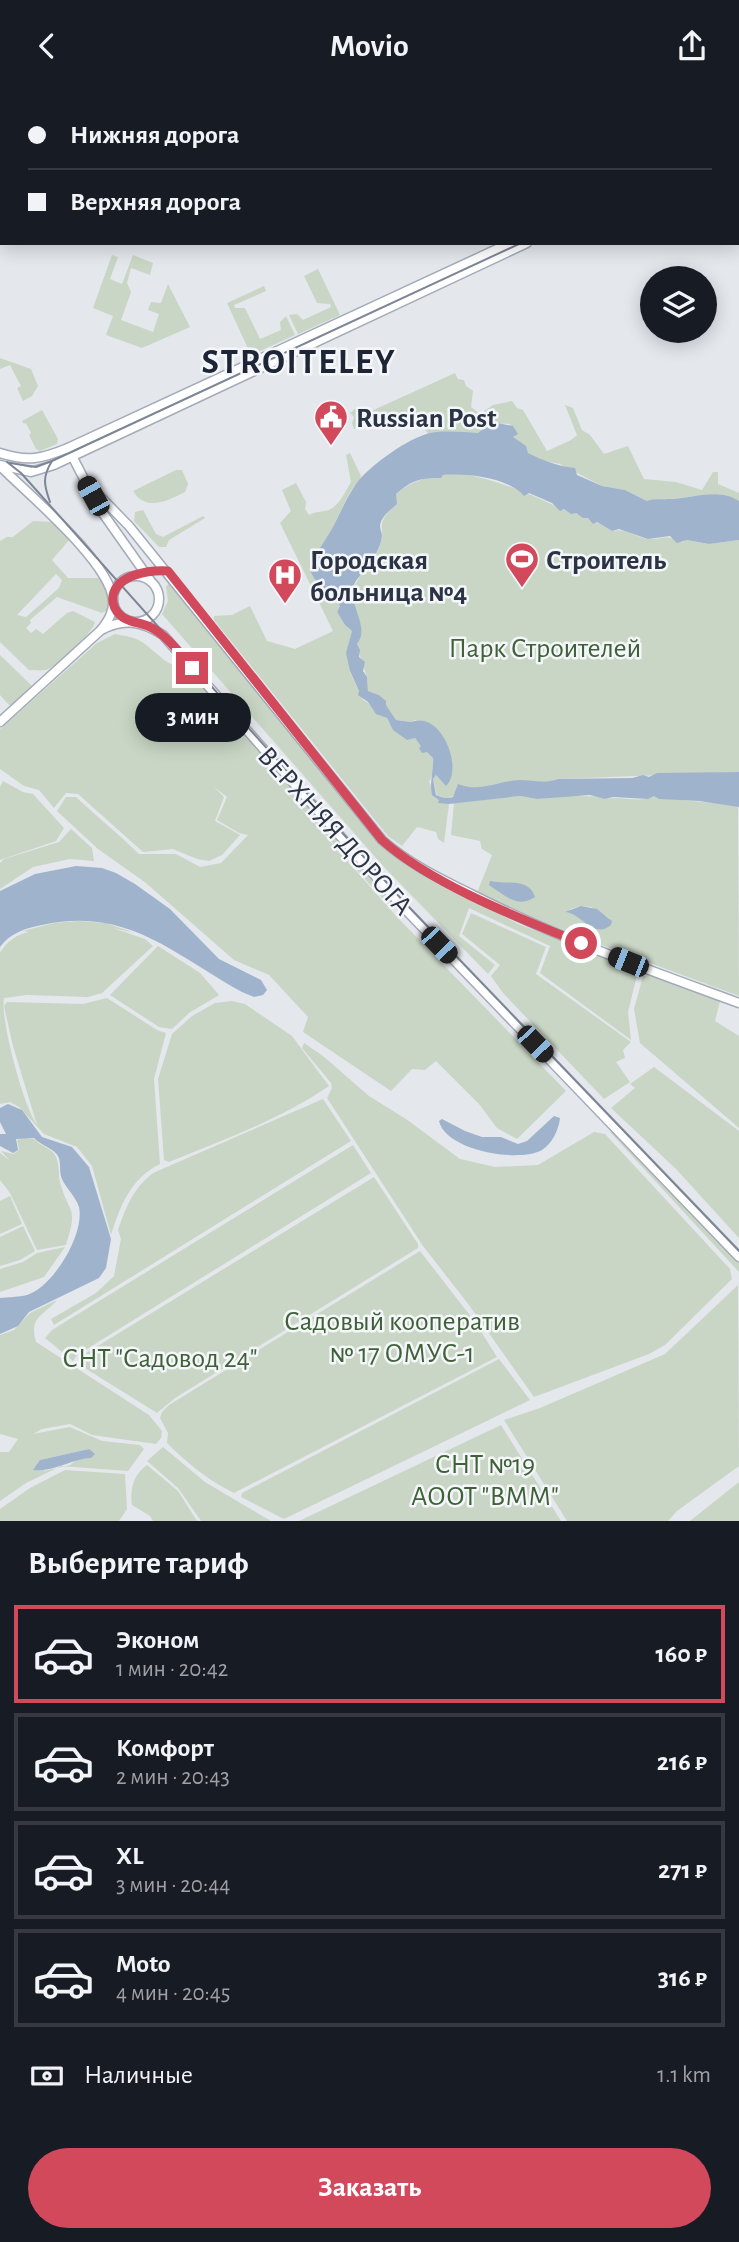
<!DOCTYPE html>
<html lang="ru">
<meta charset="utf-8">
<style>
body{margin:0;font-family:"Alegreya Sans",sans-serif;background:#20242c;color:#f1f3f6;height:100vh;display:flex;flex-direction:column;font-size:26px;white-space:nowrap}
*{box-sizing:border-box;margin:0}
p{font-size:23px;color:#9ea1a6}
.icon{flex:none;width:38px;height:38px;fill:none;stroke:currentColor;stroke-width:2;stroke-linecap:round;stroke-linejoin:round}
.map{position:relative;height:1430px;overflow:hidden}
.sheet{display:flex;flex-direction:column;background:#171b24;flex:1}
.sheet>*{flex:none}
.guide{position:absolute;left:0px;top:0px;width:740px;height:154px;box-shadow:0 4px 18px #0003;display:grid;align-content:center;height:154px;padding:0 28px;background:#171b24}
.tools{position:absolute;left:640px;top:175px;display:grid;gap:14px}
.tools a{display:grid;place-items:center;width:77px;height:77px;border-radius:50%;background:#171b24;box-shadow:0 4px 18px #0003;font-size:35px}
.end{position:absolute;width:32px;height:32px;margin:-16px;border:9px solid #d1495b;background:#fff;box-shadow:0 0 0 4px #fff}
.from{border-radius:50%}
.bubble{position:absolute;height:49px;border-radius:24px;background:#171b24;box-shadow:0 4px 18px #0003;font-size:23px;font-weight:700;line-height:49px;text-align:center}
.car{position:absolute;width:21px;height:42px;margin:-21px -10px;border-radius:9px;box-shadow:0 0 5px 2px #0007;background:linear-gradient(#222 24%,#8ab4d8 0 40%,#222 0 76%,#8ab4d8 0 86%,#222 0)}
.guide b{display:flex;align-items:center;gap:24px;height:66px;font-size:26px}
.guide b+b{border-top:2px solid #363941}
.guide i{width:18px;height:18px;background:#f1f3f6}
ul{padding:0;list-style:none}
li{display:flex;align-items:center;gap:21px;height:98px;margin:0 14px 10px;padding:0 14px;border:4px solid #363941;border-radius:0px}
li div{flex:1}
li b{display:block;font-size:26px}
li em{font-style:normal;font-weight:700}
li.active{border-color:#d1495b}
li>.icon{width:63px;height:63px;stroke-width:1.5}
h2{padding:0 28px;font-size:32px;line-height:84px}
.pay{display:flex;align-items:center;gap:18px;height:77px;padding:0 28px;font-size:26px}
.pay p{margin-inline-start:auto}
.primary-button{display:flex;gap:14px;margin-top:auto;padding:14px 28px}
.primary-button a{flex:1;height:80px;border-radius:42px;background:#d1495b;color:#fff;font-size:28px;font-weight:700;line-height:80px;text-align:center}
header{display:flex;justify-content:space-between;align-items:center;height:91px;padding:0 28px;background:#171b24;font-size:32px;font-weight:700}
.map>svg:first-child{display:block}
.green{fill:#c9d6c5;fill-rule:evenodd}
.water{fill:#9fb4cc}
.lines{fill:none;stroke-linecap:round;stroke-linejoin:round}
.major-casing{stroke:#a3abb8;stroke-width:11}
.major{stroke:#fff;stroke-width:8}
.tram{stroke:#7d8696;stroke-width:2}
.rail-casing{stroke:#7d8696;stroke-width:4.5}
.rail{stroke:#f4f6f9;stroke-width:2;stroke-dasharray:5;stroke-linecap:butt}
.route{stroke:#d1495b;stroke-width:9}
.labels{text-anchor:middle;stroke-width:5;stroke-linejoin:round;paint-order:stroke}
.poi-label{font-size:28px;font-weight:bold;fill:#2b3445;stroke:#f4f6f9;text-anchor:start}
.park-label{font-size:28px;fill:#3f6138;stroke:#f4f6f9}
.street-label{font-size:28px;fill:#2b3445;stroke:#f4f6f9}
.district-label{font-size:35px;font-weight:bold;letter-spacing:2px;fill:#1d2536;stroke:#f4f6f9}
</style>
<header><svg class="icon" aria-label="back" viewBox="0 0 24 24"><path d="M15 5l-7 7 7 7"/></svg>Movio<svg class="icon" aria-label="share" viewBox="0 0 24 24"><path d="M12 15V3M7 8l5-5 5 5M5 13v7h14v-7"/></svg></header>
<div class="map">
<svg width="739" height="1430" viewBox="0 0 739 1430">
<rect width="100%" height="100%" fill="#e4e7ec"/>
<g class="green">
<polygon points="112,164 118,166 110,188 122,193 133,164 153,172 150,184 131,177 127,192 131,201 121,229 153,241 159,223 148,219 151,211 161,212 168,193 190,236 142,257 106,244 113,225 93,217"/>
<polygon points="318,178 340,224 298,243 289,224 297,223 303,229 331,216 330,213 317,212 304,185"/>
<polygon points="264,195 266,200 234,214 235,217 245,217 260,248 281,239 280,231 286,225 295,244 251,264 227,212"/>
<polygon points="0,267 31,278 38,295 32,305 23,310 17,297 21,295 10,274 0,278"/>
<path d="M455,282L458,288L464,289L466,295L473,300L471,316L480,323L493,314L512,310L517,317L523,319L547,360L571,349L577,344L565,314L573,317L582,339L590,344L604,363L628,355L644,388L676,391L702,399L713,381H718V393L739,402V410L719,403L647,410L625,399L602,395L560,373L541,369L528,362L526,356L512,346L510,333C497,332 488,333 478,342L428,343L413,319L365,336L363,334L354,338L352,332L354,326L350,322L356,317L367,322Z"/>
<polygon points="42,319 58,348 57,353 40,360 36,358 29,344 31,342 26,332 24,333 22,330"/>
<path d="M350,362L361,385L360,389C341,407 334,446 315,465L316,489L340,515L337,521L345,534L352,540L348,556L350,581L363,609C373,613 372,622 387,627L389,632L415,647L433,667V682L429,691L439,709L449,713L444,752L438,748L436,741L417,736L402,755L388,745L214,529V525L232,524L250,515L267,550L295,558L333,540L280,432L291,420L282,399L296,392L306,411L305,418L309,424C315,421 318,421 325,420C338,418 345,401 351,391L346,364Z"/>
<path d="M176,379H182L188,393L185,401C167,410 146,421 133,400Z"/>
<path d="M460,382C495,389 525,400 557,416C562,419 568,419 573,421C586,426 599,432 612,440C624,437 633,444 644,447C660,451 663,441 682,451L687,449L709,453L739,449V681L558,688L550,691L514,690L499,695L468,697L447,708L437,704L433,688L436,684L444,692C447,686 452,677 451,670C449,650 438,630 415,629L412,631L396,629L379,604L368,600C369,585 360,568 357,553C367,541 353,516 353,500C354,490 373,470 379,457C388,435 372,435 396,414V403C417,386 434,385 460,382Z"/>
<polygon points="143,419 156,443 163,446 203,425 205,427 169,449 166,456 159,456 134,430 135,421"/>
<path d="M33,430L52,431L70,448L52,469L68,487H99L105,489L108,500L107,519L102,522L57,506L30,529L31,532L26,537L31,542L36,538L43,543L67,522L73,520L95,531C93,542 57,576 46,579C41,580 34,579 29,579L0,551V450L7,446H13ZM56,483L62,489L59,497L26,526L17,524Z"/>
<polygon points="169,492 173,492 358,728 396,766 518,833 626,874 638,880 628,921 631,949 540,882 550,855 469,817 459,845 495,874 488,883 383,775 162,523 168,510 166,496"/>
<path d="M115,543C124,545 135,546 142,551C156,560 169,579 186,575L396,814L392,818L267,679L397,826L566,1000L517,1048L497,1037L479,1013L436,970L425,979L412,978L391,1000L303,941L308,926L269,884L234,869L146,792L98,758L57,720L66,706H76C97,726 119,743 139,763H176L200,776L221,772L248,744L239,742L217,729L227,706L214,696L224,706L215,730L240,744L222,764L209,770L197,768L173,758L143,761L78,703L66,702L54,717L39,699L24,695L0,678V638L97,552Z"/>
<polygon points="0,564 33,596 11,616 0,604"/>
<polygon points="3,690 23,701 33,703 64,737 56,750 0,769 0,696"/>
<path d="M575,704C585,707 596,703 605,708C621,704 639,713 654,705L669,708L738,714L739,905L542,832L477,802L492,764L482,758L480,750L451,744L454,712L520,705L537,708ZM581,815L591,816L608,826L610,828L603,838C588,837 583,828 571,821L570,818Z"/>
<polygon points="71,738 92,757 94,770 70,768 33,776 0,798 0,772 4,768 59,751"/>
<polygon points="471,822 546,856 536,883 631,951 623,959 625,967 616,971 630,991 604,1008 503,902 491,885 500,874 462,843"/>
<path d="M79,830L106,832L135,842L113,837L145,848L153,855L102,902L88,906L27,904L4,907C0,928 23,1014 37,1034L13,955L4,915L7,911L83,913L107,907L157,939L166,942L154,988L160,1073C131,1087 120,1115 111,1144L92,1075L77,1056L44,1043L19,1016L10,1011L0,1013V862C6,851 17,843 29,841L23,840L54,832Z"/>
<polygon points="158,855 200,882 219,904 189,922 172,938 159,936 110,904"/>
<polygon points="654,884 720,910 715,930 739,945 739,1037 640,952 634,918 643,885"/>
<path d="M232,910L245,913L292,945L329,995C281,1028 223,1049 169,1071L164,1069L158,988L172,943L192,925L215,912Z"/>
<polygon points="304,952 323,965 369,1005 406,1028 460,1068 495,1076 538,1074 594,1041 605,1043 730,1178 732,1188 665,1254 649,1263 534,1306 469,1214 423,1155 327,1007 332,997 331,992 302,957"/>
<polygon points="654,976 739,1040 739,1147 676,1078 611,1017 635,997 630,993"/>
<path d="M323,1008L351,1050L54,1234L51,1228L96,1202L114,1185L121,1148L118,1139C127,1114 132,1099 153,1082Z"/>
<polygon points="613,1038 739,1171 739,1181 610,1041"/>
<path d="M24,1047L34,1048C40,1055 51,1057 55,1064C60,1072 58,1084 60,1091C69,1125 79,1114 66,1154L37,1159L10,1102L0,1089V1062L10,1070L1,1060L13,1063L19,1059L17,1049Z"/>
<polygon points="353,1054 371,1082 77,1264 73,1270 45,1247 52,1239"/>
<polygon points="374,1086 418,1153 418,1157 175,1307 157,1322 80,1274 83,1264"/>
<polygon points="10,1105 22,1133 0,1143 0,1110"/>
<polygon points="23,1135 35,1160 20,1169 0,1175 0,1146"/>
<polygon points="65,1156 44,1186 0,1201 0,1178 23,1171 37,1162"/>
<path d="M420,1160L475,1231L497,1266L234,1402C208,1389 188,1373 167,1352L168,1342L160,1327L162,1321L169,1314Z"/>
<polygon points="738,1194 739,1375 677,1420 668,1430 567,1430 504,1329 540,1317 665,1263"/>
<path d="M57,1209C42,1226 29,1226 36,1251L149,1324L162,1340L161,1347L156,1353L92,1344L70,1333L42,1338L33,1343L70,1336L102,1350L140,1354L144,1358L128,1380L61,1375L26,1392L0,1410V1361H9L18,1348L0,1343V1244L14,1239L30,1222ZM89,1358L91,1367L78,1368L70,1374L44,1380L40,1369Z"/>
<polygon points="499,1268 530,1309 284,1428 241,1406 242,1402"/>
<polygon points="501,1334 561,1430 299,1430"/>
<polygon points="163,1356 205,1391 271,1430 201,1430 178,1397 147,1370"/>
<path d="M147,1374L178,1400L197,1430H153L150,1425L132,1414C130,1398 133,1384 147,1374Z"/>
<polygon points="65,1379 125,1383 127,1418 119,1430 0,1430 0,1418 30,1397"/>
<polygon points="739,1391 739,1430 690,1430"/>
</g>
<g class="water">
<path d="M497,332L513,335L518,343L513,346L526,355L528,362C541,369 561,376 575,377L577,384L602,395L625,399L647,410C656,407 660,409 668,408C691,408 718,396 739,410V449L709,453L687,449L677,452L670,445L648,448L619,438L612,440L597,431L593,433L588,427H583L576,422L571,423L564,418L560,420L552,412L529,402L524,405C508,386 465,382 443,384L441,387C419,387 413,389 396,403L397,413C391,419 381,425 380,435C380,438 382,442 382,445C381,455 376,462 372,470C367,479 355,487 353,497C350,516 370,537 357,553L360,559L359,566L365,571L363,580L367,586L368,600L379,604L386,610V614L396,629L411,631C442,619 464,678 446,695L436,684L433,688L436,704C443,707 446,708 453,706L458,693C479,702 498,690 519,689C533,689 544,693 558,688L632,687L643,684L649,686L657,682L739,681V716L699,710L659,708L654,705L648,708L613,706L605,708L590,704L537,708L520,705L449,713L438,712L439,709L432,704C429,690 434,680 433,667L427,661L422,662L419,657L421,655L415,647L407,649L393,639L387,627L376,623L368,611L358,604L359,600L350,580L346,562L352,540L345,534L337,521L340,515C332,503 312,492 310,477C310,471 329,444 333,436C340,422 347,406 356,393C369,375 408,347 430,342C445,339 463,341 478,342L485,336Z"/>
<path d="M76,775L102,777L116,782L135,793L170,818L219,868L261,889L267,899L263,904L254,906L242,901C173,863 127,815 42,834C26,837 10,842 0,856V800L35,783Z"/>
<path d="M490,790C506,794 529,786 535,806C518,818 504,804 489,794Z"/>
<path d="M581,815L597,818L612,830L611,834C593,849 582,822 565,821Z"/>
<path d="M8,1013L22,1019L42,1046L72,1056L89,1076L111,1148L106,1177L99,1187L29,1221L18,1235L0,1243V1207C8,1206 19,1206 27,1204C53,1196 85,1143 79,1116C76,1106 66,1097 62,1088C59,1081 61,1074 59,1067C55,1057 41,1055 34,1047L16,1048L18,1059L13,1062L0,1055V1043H6L0,1031V1017Z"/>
<path d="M554,1025L560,1027C559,1038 552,1053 542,1059C519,1072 446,1060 439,1030L442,1028L465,1040L482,1046H501L518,1053L527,1050Z"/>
<path d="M89,1358L95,1363L91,1367C71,1368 55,1381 33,1379L40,1369Z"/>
</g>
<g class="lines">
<g class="major-casing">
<g id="major">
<polyline points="588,2 591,0"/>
<polyline points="655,2 656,0"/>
<polyline points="665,2 666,0"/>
<polyline points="0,98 2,97"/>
<path d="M68,357L85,390L129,435L382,749C409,773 441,788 473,804C558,847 649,879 739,912"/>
<path d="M0,362C28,371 41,368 68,357L510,152"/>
<polyline points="0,374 31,381 54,374 527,152"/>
<path d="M0,375C28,403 110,471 113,509C114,521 108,530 101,539L0,631"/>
<polyline points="91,401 102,421 150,489"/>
<circle cx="136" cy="508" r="23"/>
<path d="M101,539C124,527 142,530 163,544L401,814L739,1166"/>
</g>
</g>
<use href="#major" class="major"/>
<g class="tram">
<polyline points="658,2 659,0"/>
<polyline points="7,371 21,382 404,811 739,1160"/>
<polyline points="10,372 36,376 52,370 521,152"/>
<path d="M50,411C44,394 42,386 52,370"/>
</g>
<g class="rail-casing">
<g id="rail">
<polyline points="617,2 620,0"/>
<polyline points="0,108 2,107"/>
</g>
</g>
<use href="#rail" class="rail"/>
</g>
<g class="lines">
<path class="route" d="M192,577C180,563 167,544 150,536C140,531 128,532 120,524C115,519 112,512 113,505C117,483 150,479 168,480L382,749C431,793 519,827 581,852"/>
</g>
<defs>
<g id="civic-pin" transform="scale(1.75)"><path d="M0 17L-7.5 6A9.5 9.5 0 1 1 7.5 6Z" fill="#d1495b" stroke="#f4f6f9"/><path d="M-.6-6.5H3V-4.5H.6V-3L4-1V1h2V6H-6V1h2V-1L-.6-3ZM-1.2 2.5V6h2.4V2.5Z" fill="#fff"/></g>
<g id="stadium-pin" transform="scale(1.75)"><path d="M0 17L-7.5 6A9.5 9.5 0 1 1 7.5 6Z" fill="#d1495b" stroke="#f4f6f9"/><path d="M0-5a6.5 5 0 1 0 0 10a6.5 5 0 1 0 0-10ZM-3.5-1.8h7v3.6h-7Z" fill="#fff"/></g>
<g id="hospital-pin" transform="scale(1.75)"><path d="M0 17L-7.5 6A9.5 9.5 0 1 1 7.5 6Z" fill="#d1495b" stroke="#f4f6f9"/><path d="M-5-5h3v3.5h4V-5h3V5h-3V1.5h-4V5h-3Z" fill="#fff"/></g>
</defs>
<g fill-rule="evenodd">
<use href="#civic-pin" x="331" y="326"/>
<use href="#stadium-pin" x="522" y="468"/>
<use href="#hospital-pin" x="285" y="484"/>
</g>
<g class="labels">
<g class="poi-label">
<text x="356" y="336">Russian Post</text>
<text x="310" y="478">Городская<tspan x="310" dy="32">больница №4</tspan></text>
<text x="546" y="478">Строитель</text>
</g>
<g class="park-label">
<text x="545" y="566">Парк Строителей</text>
<text x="402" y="1239">Садовый кооператив<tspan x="402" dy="32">№ 17 ОМУС-1</tspan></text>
<text x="160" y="1276">СНТ "Садовод 24"</text>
<text x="485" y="1382">СНТ №19<tspan x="485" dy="32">АООТ "ВММ"</tspan></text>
</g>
<g class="street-label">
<text transform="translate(336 739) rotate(48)" y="10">ВЕРХНЯЯ ДОРОГА</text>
</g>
<g class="district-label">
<text x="299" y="282">STROITELEY</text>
</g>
</g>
</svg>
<div class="tools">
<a><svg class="icon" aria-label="layers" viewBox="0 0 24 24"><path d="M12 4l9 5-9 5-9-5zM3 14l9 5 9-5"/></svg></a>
</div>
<i class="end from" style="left:581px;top:852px"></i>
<i class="end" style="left:192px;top:577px"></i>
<div class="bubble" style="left:135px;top:602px;width:116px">3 мин</div>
<i class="car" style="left:93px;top:405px;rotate:331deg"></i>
<i class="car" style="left:439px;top:854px;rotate:136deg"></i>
<i class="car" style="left:628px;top:871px;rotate:292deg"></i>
<i class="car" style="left:535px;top:953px;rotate:136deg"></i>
<div class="guide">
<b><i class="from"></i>Нижняя дорога</b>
<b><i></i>Верхняя дорога</b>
</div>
</div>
<section class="sheet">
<h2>Выберите тариф</h2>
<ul>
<li class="active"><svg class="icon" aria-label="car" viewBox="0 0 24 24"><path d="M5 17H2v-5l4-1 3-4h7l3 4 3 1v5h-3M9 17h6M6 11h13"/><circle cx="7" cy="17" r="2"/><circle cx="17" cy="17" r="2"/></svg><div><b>Эконом</b><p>1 мин · 20:42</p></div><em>160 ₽</em></li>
<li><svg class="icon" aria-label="car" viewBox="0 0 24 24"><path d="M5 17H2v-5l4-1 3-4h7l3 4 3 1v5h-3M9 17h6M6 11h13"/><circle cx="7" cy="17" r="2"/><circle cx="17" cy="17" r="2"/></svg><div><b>Комфорт</b><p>2 мин · 20:43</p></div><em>216 ₽</em></li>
<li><svg class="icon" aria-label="car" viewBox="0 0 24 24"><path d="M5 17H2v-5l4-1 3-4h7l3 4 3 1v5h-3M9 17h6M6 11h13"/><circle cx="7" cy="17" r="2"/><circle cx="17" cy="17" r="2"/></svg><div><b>XL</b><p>3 мин · 20:44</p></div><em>271 ₽</em></li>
<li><svg class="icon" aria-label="car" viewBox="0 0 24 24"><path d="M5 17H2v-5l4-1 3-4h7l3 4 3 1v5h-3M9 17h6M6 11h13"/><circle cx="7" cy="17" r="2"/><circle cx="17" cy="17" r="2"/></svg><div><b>Moto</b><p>4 мин · 20:45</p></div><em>316 ₽</em></li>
</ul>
<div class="pay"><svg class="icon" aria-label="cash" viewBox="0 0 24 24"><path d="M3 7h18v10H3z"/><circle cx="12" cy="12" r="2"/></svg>Наличные<p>1.1 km</p></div>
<div class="primary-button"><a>Заказать</a></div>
</section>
